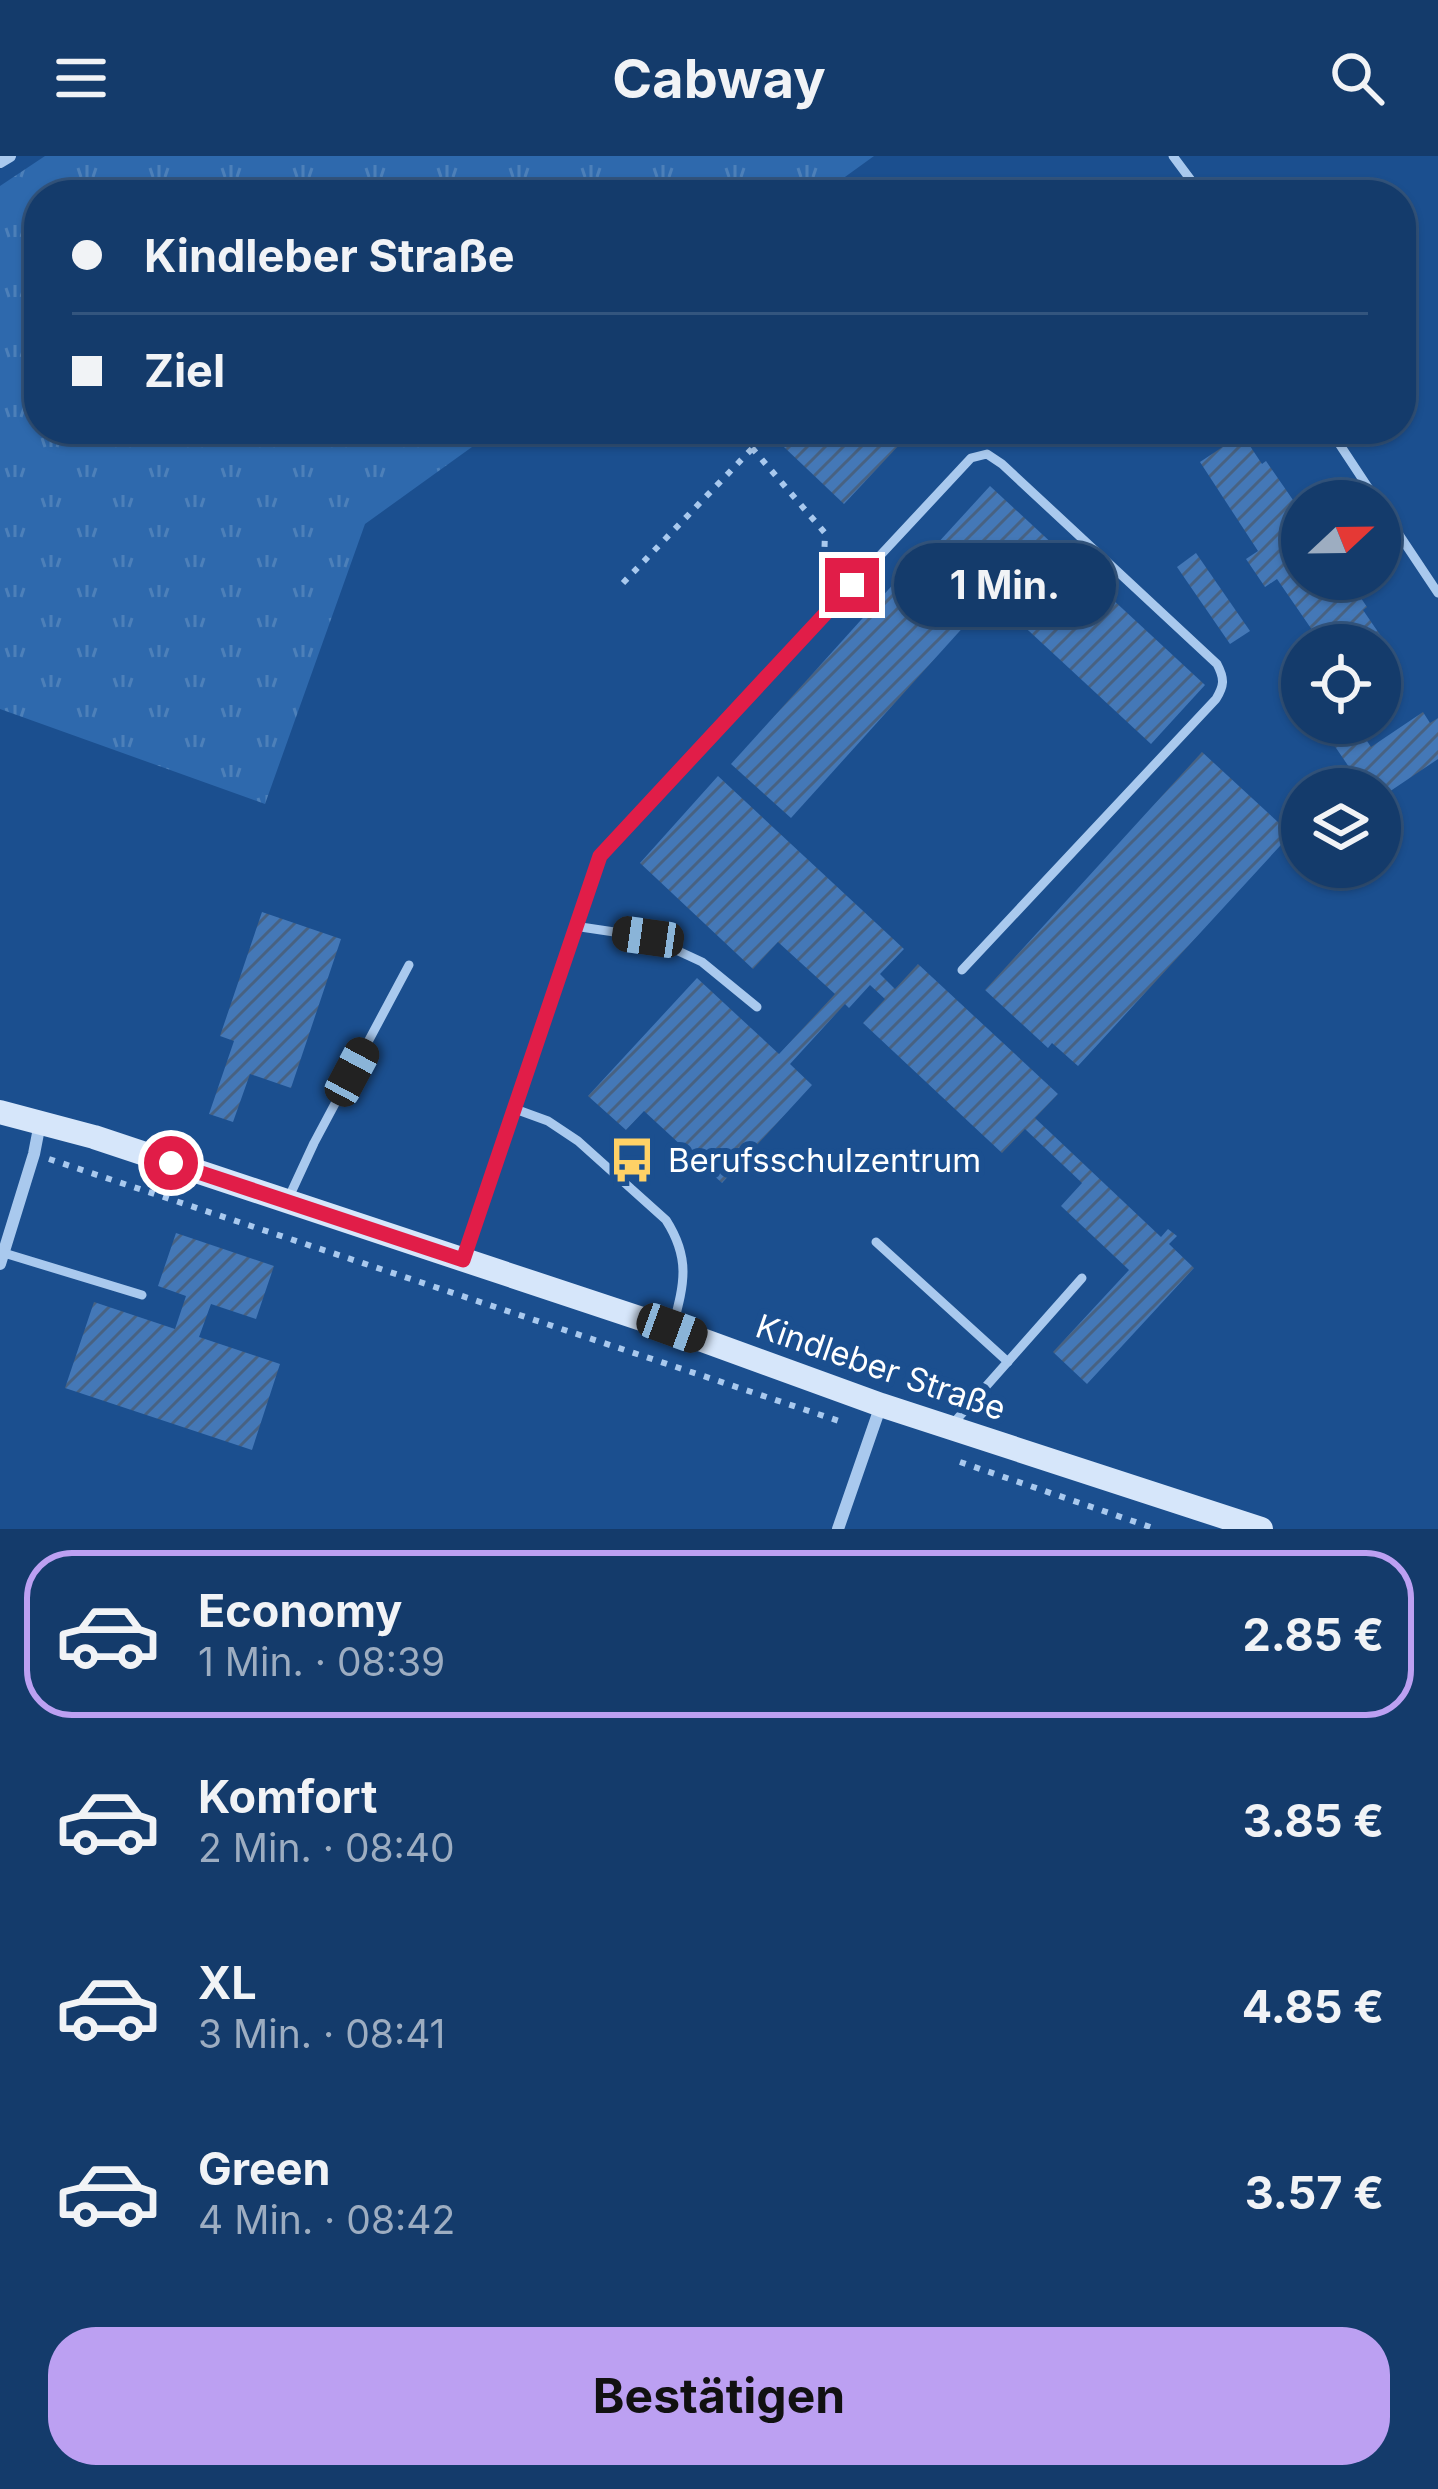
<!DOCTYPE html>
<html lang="de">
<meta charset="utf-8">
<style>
body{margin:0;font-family:Inter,sans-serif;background:#214673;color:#f1f3f6;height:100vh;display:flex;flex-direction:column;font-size:45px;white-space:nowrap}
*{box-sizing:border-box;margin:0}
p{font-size:39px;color:#9dadc1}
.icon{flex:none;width:66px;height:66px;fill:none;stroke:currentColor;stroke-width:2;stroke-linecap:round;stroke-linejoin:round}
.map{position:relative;height:1373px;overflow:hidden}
.drawer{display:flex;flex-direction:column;background:#143b6b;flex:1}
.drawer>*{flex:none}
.hud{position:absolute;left:24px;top:24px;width:1392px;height:264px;border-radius:48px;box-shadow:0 3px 9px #0004,0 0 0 3px #33557e;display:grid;align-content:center;height:264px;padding:0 48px;background:#143b6b}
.needle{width:78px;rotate:68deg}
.fabs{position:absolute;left:1281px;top:324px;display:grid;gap:24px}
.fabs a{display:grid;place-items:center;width:120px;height:120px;border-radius:50%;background:#143b6b;box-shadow:0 3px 9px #0004,0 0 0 3px #33557e;font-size:60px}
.end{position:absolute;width:54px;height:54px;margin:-27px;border:15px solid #e11d48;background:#fff;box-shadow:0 0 0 6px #fff}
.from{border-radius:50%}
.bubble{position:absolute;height:84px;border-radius:42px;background:#143b6b;box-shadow:0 3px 9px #0004,0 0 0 3px #33557e;font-size:39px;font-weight:700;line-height:84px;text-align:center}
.car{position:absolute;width:36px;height:72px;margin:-36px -18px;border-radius:15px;box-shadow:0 0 9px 3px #0007;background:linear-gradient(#222 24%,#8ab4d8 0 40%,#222 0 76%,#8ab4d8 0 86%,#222 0)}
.hud b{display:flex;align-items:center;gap:42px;height:114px;font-size:45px}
.hud b+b{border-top:3px solid #33557e}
.hud i{width:30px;height:30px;background:#f1f3f6}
ul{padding:21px 0 0;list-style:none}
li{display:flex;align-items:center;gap:36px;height:168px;margin:0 24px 18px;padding:0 24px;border:6px solid transparent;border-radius:48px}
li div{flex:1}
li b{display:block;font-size:45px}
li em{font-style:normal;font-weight:700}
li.on{border-color:#bca0f2}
li>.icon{width:108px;height:108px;stroke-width:1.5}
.action{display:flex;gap:24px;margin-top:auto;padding:24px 48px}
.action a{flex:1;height:138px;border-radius:48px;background:#bca0f2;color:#111;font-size:48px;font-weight:700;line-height:138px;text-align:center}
header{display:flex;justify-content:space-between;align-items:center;height:156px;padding:0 48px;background:#143b6b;font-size:54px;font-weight:700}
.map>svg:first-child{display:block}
.grass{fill:url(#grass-tufts)}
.building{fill:url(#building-hatch)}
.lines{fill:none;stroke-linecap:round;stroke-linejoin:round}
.path{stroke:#a9c9ee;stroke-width:6;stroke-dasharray:6 9;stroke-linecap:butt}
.service{stroke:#a9c9ee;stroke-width:9}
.minor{stroke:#a9c9ee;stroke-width:12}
.secondary{stroke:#d6e6fa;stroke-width:24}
.route{stroke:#e11d48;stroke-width:15}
.labels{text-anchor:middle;stroke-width:12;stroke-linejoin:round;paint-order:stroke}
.poi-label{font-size:33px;fill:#fff;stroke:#1b4f8f;text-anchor:start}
.street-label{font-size:33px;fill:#fff;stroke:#1b4f8f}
</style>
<header><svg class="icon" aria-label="menu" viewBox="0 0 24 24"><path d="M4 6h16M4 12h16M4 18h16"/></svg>Cabway<svg class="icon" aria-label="search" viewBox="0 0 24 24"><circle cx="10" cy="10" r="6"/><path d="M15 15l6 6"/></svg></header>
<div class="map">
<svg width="1438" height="1373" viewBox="0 0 1438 1373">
<defs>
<pattern id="grass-tufts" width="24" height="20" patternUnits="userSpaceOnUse" patternTransform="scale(3)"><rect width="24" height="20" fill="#2e69ad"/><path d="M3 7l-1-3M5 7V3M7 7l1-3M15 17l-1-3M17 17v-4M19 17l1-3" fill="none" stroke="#4d80b9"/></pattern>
<pattern id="building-hatch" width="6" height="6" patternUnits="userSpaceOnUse" patternTransform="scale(3)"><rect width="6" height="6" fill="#4478b7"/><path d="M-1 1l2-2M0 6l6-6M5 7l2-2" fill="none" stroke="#486282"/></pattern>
</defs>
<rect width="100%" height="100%" fill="#1b4f8f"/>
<polygon class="grass" points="45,0 874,0 820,39 39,39 39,273 497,273 365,368 265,648 0,553 0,30"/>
<g class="building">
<polygon points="765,273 914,273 844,348"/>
<polygon points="1242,278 1262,308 1266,305 1302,357 1302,423 1348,423 1367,451 1363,454 1400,508 1380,522 1380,489 1329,489 1323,482 1319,484 1277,423 1265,431 1246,403 1258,395 1200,306"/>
<polygon points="990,330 1205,529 1151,588 936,389"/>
<polygon points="1196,397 1250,475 1230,488 1177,411"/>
<polygon points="916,403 976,457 791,662 731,608"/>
<polygon points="1302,509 1302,541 1287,519"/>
<polygon points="1423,556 1430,567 1438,562 1438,603 1380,642 1380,633 1364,633 1319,567 1355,567 1371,591"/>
<polygon points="1202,596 1291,678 1078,910 1052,887 1048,892 985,834"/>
<polygon points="718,620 904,793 880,818 895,833 918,808 1058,938 1035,962 1161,1081 1168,1073 1177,1080 1169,1088 1194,1112 1087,1228 1053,1196 1129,1114 1061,1050 1082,1027 1025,973 1002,997 863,867 885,843 870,829 849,852 845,848 790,908 812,929 722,1027 644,955 626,974 588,940 697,822 779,898 835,838 778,786 753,813 640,707"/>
<polygon points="262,756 341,783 291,932 250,918 233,966 209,958 234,885 220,880"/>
<polygon points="176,1077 274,1110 256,1163 211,1148 199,1181 280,1208 252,1294 65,1232 94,1146 175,1173 186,1140 158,1130"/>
</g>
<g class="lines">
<g class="path">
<polyline points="752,292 825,377 823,436"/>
<polyline points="623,427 768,276"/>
<polyline points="49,1003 839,1265"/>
<polyline points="960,1306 1156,1373"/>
</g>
<g class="service">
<polyline points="1173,0 1202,39"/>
<polyline points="1337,273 1340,289 1377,345"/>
<polyline points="1380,350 1438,437"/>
<polyline points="574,770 648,781 702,806 757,851"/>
<path d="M515,953L548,965L578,985L666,1064C691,1103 684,1128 673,1170"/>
<polyline points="289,1041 314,987 409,809"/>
<polyline points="876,1086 1008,1206"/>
<polyline points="4,1097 142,1139"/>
<path d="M465,1098L600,700L971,302L987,298L1002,308L1217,508C1225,523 1224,530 1216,543L962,814"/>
<polyline points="950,1271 1082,1122"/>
</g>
<g class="minor">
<polyline points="0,6 10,0"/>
<polyline points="0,1108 34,998 40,967"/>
<polyline points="838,1373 881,1249"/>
</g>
<polyline class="secondary" points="0,956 94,981 672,1173 881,1249 1261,1373"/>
</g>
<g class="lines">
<polyline class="route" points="171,1007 463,1104 600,700 852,429"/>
</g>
<defs>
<g id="bus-bare" transform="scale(3.6)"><path d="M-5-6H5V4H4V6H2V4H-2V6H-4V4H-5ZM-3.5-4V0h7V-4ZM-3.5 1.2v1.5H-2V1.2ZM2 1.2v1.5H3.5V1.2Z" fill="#ffd166" stroke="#1b4f8f" stroke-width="2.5" paint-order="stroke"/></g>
</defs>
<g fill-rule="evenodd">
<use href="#bus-bare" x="632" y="1004"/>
</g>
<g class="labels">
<g class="poi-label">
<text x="668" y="1016">Berufsschulzentrum</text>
</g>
<g class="street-label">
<text transform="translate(881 1211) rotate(19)" y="12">Kindleber Straße</text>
</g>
</g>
</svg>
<div class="fabs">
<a><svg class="needle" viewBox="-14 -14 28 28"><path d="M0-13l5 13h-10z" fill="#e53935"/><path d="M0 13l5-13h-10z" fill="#9dadc1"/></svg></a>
<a><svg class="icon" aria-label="locate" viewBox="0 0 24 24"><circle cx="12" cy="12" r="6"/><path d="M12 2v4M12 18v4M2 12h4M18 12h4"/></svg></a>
<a><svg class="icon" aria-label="layers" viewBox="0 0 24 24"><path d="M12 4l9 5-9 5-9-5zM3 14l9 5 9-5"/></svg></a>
</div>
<i class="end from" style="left:171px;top:1007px"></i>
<i class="end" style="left:852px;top:429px"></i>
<div class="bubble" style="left:894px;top:387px;width:222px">1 Min.</div>
<i class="car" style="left:648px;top:781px;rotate:278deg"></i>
<i class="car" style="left:352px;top:916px;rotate:28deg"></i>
<i class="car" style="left:672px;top:1172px;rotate:110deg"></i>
<div class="hud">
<b><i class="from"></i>Kindleber Straße</b>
<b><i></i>Ziel</b>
</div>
</div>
<section class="drawer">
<ul>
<li class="on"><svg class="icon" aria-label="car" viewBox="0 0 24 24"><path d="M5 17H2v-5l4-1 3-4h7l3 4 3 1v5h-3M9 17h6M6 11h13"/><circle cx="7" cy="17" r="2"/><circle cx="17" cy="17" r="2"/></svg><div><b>Economy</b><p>1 Min. · 08:39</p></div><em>2.85 €</em></li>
<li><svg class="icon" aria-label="car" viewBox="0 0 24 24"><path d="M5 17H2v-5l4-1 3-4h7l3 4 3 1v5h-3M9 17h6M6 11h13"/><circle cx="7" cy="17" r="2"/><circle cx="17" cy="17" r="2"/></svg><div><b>Komfort</b><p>2 Min. · 08:40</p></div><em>3.85 €</em></li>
<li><svg class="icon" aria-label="car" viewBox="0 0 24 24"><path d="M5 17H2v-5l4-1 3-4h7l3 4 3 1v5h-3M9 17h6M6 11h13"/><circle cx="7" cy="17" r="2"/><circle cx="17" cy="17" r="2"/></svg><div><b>XL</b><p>3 Min. · 08:41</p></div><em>4.85 €</em></li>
<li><svg class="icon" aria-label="car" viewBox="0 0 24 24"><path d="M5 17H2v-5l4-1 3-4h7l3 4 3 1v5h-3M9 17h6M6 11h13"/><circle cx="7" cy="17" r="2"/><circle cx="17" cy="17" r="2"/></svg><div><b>Green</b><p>4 Min. · 08:42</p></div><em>3.57 €</em></li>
</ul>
<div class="action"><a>Bestätigen</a></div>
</section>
